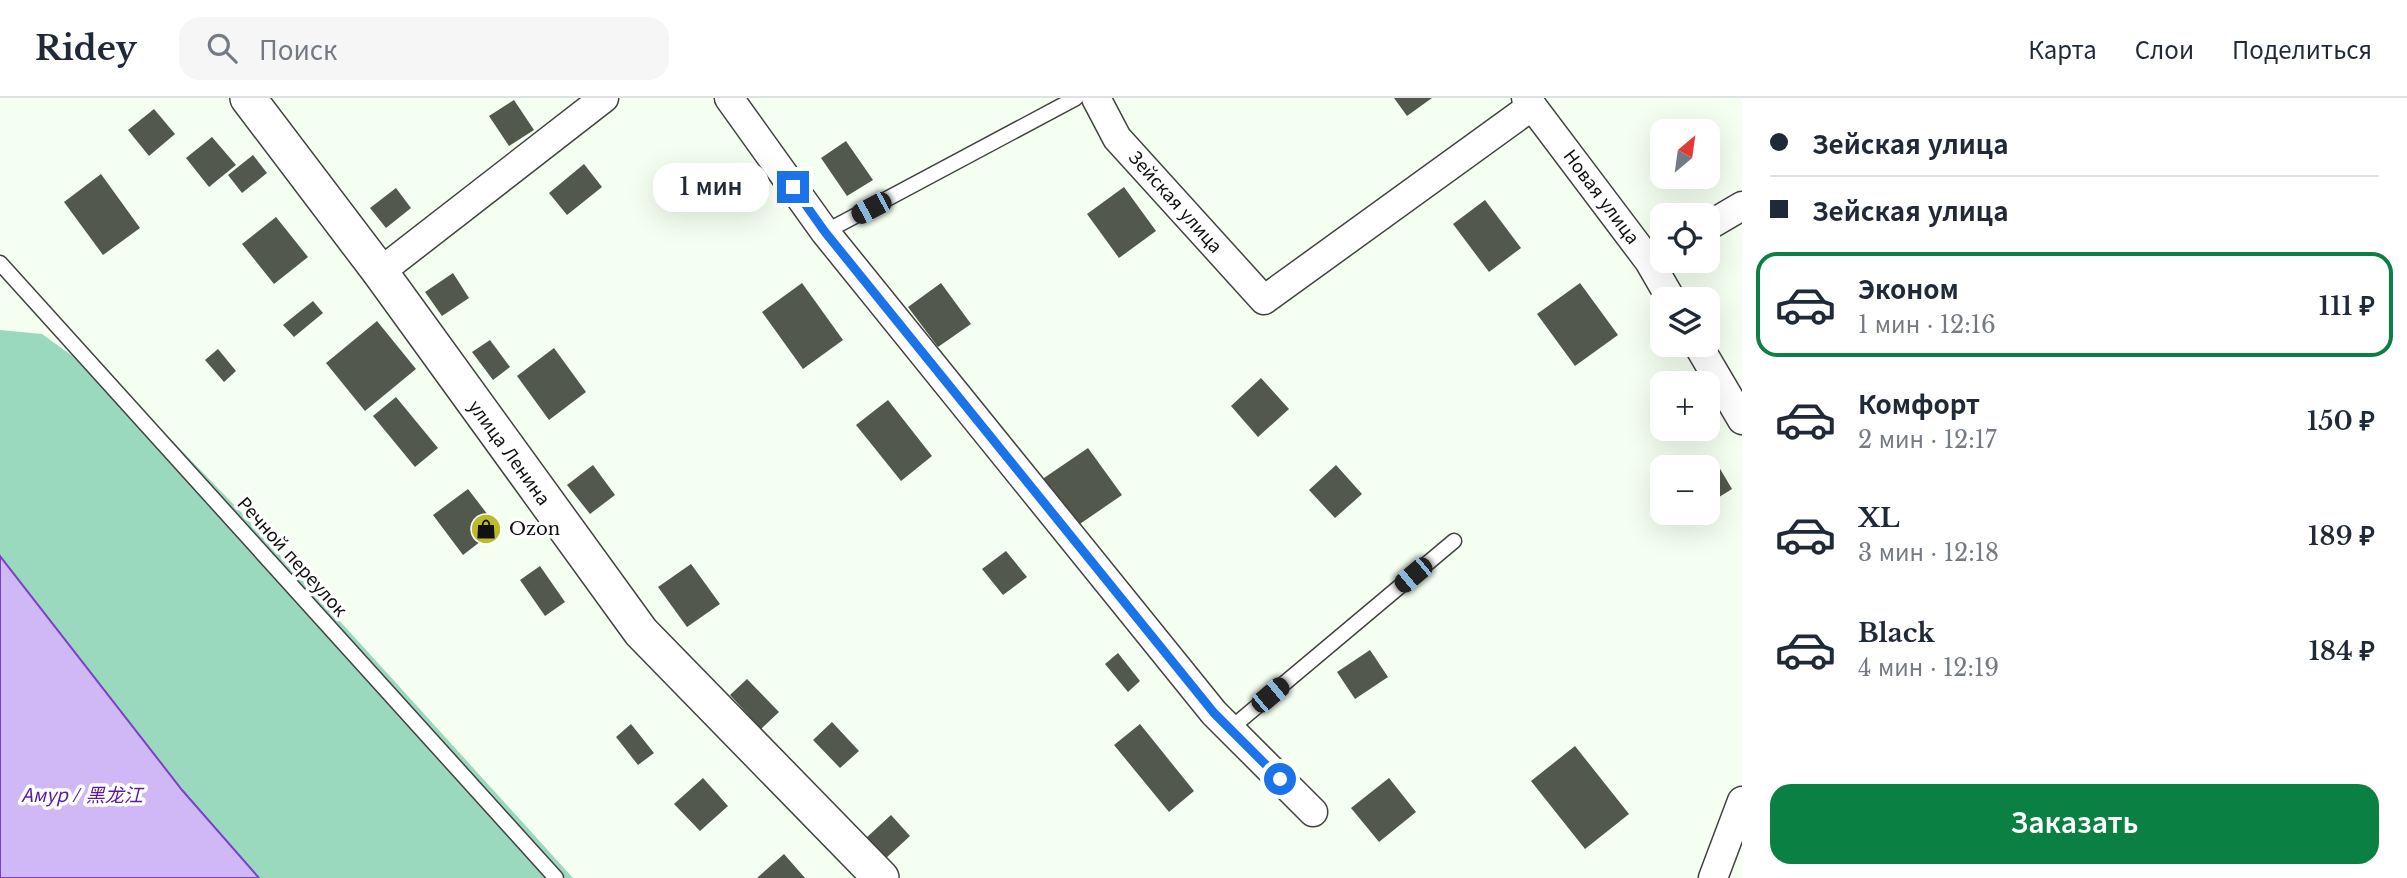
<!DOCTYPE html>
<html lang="ru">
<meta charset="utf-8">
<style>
body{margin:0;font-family:"Libre Baskerville","Noto Sans SC",serif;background:#f6f6f7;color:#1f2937;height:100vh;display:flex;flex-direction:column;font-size:26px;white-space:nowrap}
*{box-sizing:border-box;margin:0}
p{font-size:23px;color:#747a83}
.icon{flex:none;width:38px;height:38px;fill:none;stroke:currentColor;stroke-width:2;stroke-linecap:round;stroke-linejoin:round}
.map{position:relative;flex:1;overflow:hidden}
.side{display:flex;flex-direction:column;background:#fff;width:665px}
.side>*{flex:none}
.hud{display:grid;align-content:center;height:154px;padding:0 28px;background:#fff}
.needle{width:46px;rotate:29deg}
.tools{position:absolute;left:1650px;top:21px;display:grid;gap:14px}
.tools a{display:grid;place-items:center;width:70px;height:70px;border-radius:14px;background:#fff;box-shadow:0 7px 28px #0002;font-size:35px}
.end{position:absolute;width:32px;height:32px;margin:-16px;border:9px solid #1a73e8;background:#fff;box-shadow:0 0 0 4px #fff}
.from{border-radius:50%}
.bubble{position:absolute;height:49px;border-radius:21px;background:#fff;box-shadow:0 7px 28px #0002;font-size:23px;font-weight:600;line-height:49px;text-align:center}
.car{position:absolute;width:21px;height:42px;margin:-21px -10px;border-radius:9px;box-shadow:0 0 5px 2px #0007;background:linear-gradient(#222 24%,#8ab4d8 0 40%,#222 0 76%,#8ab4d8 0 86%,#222 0)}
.hud b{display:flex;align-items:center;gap:24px;height:66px;font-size:26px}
.hud b+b{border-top:2px solid #e0e1e3}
.hud i{width:18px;height:18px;background:#1f2937}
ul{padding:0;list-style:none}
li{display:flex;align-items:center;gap:21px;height:105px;margin:0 14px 10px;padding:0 14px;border:4px solid transparent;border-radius:21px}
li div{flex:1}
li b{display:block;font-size:26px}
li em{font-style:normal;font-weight:600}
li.current{border-color:#0b8043}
li>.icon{width:63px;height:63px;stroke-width:1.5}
.button{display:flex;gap:14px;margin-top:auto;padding:14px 28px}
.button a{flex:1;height:80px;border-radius:21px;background:#0b8043;color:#fff;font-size:28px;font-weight:600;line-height:80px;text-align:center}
header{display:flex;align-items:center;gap:42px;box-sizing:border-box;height:98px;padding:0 35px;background:#fff;border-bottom:2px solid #e0e1e3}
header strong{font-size:33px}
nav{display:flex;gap:38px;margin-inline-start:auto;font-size:24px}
.search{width:490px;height:63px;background:#f6f6f7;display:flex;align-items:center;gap:18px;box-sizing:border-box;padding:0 24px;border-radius:21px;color:#747a83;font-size:26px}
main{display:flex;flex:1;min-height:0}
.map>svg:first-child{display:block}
.forest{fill:#9bd9bf}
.water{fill:#d0b7f5;stroke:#7b40cb;stroke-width:2}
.building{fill:#53584c}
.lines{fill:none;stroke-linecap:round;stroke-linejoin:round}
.service-casing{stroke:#424242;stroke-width:17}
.minor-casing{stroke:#424242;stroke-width:31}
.tertiary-casing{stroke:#424242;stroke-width:38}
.service{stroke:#fff;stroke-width:14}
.minor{stroke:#fff;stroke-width:28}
.tertiary{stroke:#fff;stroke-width:35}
.route{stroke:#1a73e8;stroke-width:9}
.labels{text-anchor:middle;stroke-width:7;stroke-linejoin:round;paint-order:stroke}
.street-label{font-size:18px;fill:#0f0f0f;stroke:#fff}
.poi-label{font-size:18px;fill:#0f0f0f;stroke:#fff;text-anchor:start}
.water-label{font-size:19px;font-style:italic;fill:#581a9f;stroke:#fff}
</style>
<header>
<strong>Ridey</strong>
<div class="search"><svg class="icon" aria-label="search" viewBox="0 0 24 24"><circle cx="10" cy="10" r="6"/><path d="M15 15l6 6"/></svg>Поиск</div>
<nav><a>Карта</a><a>Слои</a><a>Поделиться</a></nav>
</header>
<main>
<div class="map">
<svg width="1742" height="780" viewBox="0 0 1742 780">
<rect width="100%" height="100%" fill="#f4fff2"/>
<polygon class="forest" points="0,232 42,236 130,299 240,413 573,780 259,780 182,692 0,458"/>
<polygon class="water" points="0,458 182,692 259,780 0,780"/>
<g class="building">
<polygon points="1394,0 1432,0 1407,18"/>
<polygon points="514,2 534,32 509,48 489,18"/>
<polygon points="154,11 175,36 149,58 128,32"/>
<polygon points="212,39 236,67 209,89 186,60"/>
<polygon points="846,43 873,82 847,98 821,60"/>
<polygon points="253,57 267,75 242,95 228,77"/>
<polygon points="584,66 602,89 567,117 549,95"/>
<polygon points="101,76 140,130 103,157 64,104"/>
<polygon points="1124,89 1156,133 1119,160 1087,116"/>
<polygon points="396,90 411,110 386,130 370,110"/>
<polygon points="1485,102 1521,150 1489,174 1453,126"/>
<polygon points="276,119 308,159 274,186 242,146"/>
<polygon points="453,175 469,200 442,218 425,194"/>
<polygon points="802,185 843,242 803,271 762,214"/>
<polygon points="941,185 971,226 938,249 908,209"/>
<polygon points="1580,185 1618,237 1575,268 1537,216"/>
<polygon points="313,203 323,215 294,239 283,227"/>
<polygon points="377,223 416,271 365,313 326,265"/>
<polygon points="490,242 510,269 493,282 472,254"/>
<polygon points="554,250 586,294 549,322 517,278"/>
<polygon points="218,251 236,273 224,284 205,262"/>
<polygon points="1261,280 1289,311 1258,339 1231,308"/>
<polygon points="396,299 438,350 415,369 373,318"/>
<polygon points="888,302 932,358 901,383 856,327"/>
<polygon points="1088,350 1122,397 1074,430 1041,382"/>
<polygon points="1716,364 1732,391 1708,406 1708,369"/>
<polygon points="593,367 615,397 590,416 567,387"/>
<polygon points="1336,367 1362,396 1335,420 1309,392"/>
<polygon points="468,391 498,430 463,457 433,417"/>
<polygon points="1006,453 1027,479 1003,497 982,471"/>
<polygon points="691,466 720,506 687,529 658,489"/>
<polygon points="540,468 565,504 545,518 520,482"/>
<polygon points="1370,552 1388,579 1355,601 1337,574"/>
<polygon points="1118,555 1140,583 1128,594 1105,566"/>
<polygon points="747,581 779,614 761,631 730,597"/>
<polygon points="832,624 859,653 840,670 813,642"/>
<polygon points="631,626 654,655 638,667 616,639"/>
<polygon points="1140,626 1194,693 1169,714 1114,647"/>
<polygon points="1575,648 1629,716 1585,751 1531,683"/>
<polygon points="703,680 728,708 700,733 674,706"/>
<polygon points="1389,680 1416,714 1379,744 1351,710"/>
<polygon points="891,717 910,738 885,761 866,740"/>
<polygon points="784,756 805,780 757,780"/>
</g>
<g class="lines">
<g class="service-casing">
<g id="service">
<polyline points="825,134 1076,0"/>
<polyline points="0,165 556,780"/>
<polyline points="1230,631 1454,443"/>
</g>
</g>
<g class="minor-casing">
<g id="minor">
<polyline points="729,0 825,134 1214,615 1313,714"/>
<polyline points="1096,0 1117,40 1264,202 1532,8"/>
<polyline points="1526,0 1649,163 1671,201"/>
<polyline points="1708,128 1742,108"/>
<polyline points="380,174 604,0"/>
<polyline points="1698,247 1742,322"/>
<polyline points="1713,780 1742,703"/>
</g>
</g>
<g class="tertiary-casing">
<polyline id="tertiary" points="248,0 380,174 641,534 881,780"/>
</g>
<use href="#service" class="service"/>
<use href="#minor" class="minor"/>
<use href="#tertiary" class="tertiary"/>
</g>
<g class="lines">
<polyline class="route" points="793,89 825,134 1214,615 1280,681"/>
</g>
<defs>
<g id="shop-disc" transform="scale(1.575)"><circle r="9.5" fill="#bdba29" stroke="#fff"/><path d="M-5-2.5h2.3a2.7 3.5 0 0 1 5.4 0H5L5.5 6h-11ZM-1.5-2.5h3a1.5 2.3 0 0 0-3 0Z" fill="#111"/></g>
</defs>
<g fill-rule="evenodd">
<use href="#shop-disc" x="486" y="431"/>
</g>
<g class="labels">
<g class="street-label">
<text transform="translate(1601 99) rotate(53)" y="6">Новая улица</text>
<text transform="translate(1175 104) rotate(48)" y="6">Зейская улица</text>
<text transform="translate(509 355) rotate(54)" y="6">улица Ленина</text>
<text transform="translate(292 459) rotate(48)" y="6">Речной переулок</text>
</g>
<g class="poi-label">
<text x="509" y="437">Ozon</text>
</g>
<g class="water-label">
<text x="82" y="704">Амур / 黑龙江</text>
</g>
</g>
</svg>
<div class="tools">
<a><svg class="needle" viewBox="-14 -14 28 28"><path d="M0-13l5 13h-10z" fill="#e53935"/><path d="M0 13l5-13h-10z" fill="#747a83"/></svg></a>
<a><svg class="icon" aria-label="locate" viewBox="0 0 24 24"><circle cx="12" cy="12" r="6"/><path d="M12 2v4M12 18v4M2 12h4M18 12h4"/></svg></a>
<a><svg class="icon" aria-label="layers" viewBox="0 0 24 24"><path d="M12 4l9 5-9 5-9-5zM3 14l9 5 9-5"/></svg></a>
<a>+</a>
<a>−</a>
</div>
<i class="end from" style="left:1280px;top:681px"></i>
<i class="end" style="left:793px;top:89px"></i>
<div class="bubble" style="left:653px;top:65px;width:116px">1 мин</div>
<i class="car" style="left:871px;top:110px;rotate:242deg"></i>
<i class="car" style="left:1413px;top:477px;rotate:230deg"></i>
<i class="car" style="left:1270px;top:597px;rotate:50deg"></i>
</div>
<section class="side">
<div class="hud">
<b><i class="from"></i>Зейская улица</b>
<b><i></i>Зейская улица</b>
</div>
<ul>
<li class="current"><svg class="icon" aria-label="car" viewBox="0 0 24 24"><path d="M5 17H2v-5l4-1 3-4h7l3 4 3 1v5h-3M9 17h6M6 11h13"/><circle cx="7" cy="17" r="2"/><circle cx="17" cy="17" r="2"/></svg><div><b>Эконом</b><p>1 мин · 12:16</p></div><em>111 ₽</em></li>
<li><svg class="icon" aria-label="car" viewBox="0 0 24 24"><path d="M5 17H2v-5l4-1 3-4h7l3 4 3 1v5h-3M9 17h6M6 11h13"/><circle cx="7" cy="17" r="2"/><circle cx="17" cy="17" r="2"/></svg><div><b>Комфорт</b><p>2 мин · 12:17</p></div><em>150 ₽</em></li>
<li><svg class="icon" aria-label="car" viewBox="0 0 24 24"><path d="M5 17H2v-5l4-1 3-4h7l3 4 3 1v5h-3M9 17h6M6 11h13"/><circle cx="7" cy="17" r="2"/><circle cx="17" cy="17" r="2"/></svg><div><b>XL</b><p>3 мин · 12:18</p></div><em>189 ₽</em></li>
<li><svg class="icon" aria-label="car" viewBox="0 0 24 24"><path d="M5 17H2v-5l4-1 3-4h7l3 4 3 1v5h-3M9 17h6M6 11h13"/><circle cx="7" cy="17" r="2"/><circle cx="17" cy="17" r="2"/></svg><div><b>Black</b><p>4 мин · 12:19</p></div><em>184 ₽</em></li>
</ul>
<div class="button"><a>Заказать</a></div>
</section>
</main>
